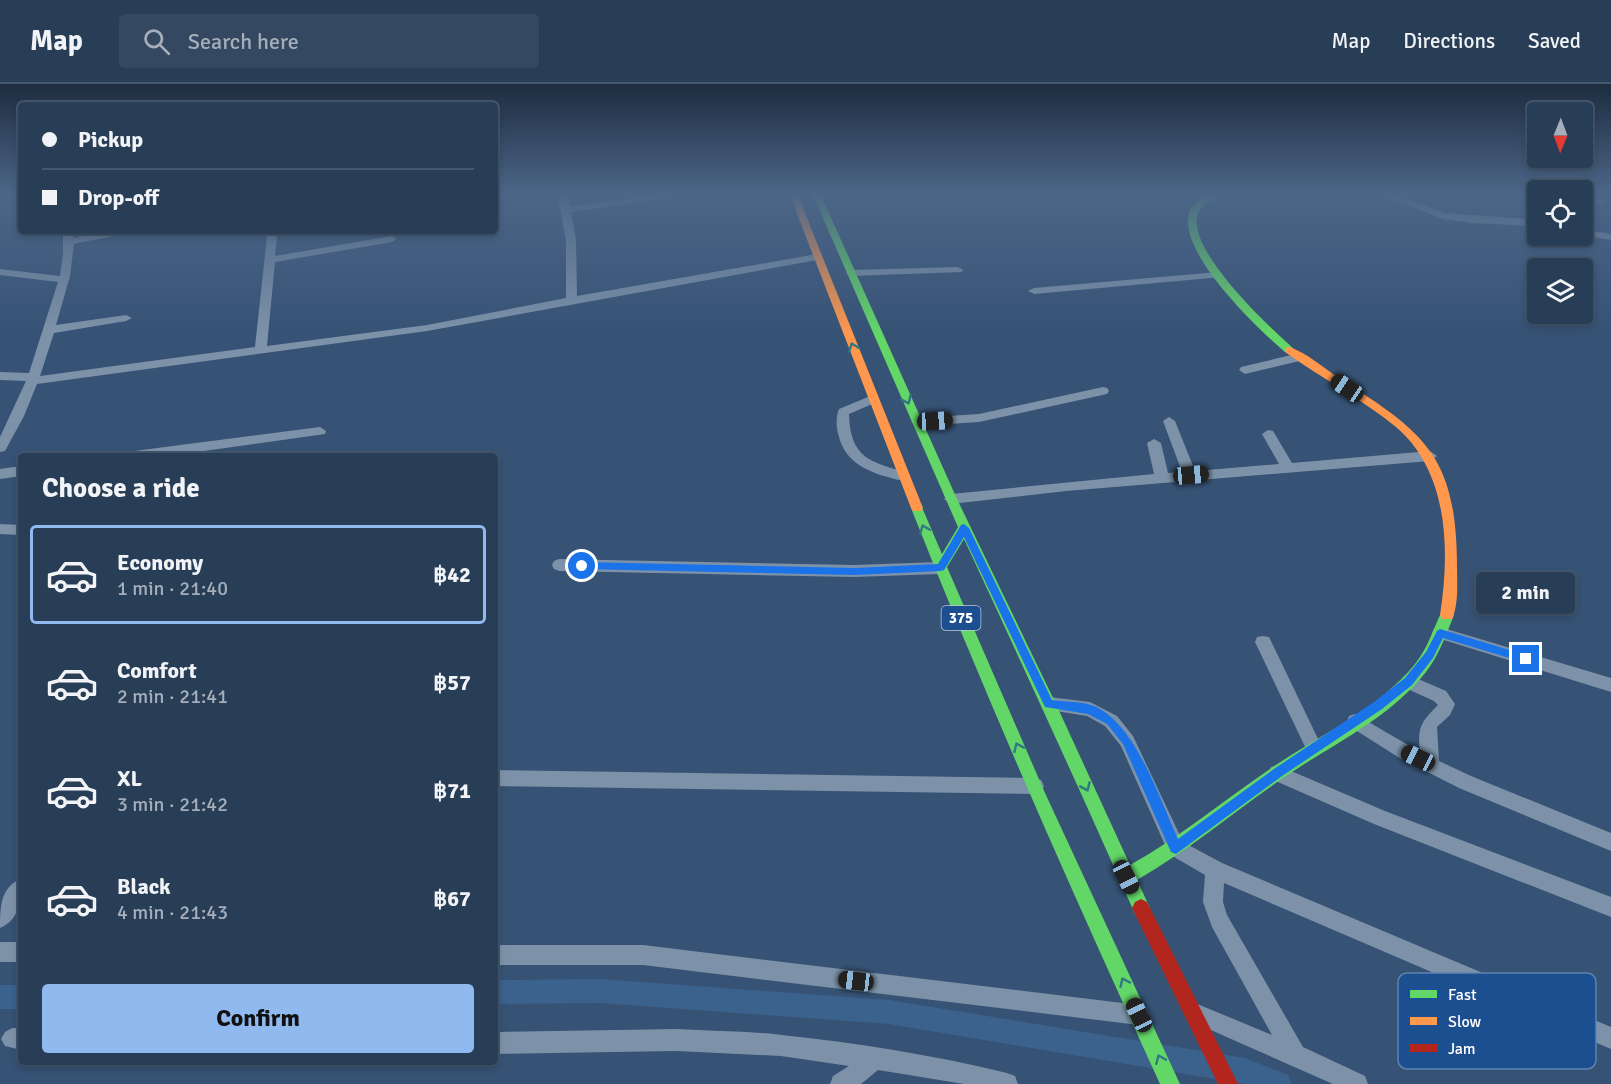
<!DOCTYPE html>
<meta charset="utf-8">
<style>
body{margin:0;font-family:Signika,sans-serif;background:#344961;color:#f1f3f6;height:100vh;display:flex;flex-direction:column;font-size:22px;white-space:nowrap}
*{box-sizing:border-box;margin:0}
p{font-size:20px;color:#a5aeba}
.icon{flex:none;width:33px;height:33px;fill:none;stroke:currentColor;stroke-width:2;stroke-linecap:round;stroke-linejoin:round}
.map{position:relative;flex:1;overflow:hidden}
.drawer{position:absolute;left:18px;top:369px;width:480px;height:612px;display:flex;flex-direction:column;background:#283e57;border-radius:6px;box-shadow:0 3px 9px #0003,0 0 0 2px #44576d}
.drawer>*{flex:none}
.banner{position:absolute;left:18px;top:18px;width:480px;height:132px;border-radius:6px;box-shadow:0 3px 9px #0003,0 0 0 2px #44576d;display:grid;align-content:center;height:132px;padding:0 24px;background:#283e57}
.needle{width:39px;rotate:181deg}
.buttons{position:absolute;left:1527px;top:18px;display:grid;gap:12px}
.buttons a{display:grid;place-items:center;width:66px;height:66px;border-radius:6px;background:#283e57;box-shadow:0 3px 9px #0003,0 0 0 2px #44576d;font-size:30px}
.end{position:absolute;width:27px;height:27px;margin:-14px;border:8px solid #1a73e8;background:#fff;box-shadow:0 0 0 3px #fff}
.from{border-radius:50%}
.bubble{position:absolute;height:42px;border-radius:6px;background:#283e57;box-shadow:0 3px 9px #0003,0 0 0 2px #44576d;font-size:20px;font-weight:700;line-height:42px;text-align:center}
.car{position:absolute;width:18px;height:36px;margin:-18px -9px;border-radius:8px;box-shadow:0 0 4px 2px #0007;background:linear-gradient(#222 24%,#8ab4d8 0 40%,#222 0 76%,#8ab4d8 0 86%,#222 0)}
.banner b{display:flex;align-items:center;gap:21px;height:57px;font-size:22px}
.banner b+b{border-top:2px solid #44576d}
.banner i{width:15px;height:15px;background:#f1f3f6}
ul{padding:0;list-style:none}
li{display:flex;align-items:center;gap:18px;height:99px;margin:0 12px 9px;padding:0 12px;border:3px solid transparent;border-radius:6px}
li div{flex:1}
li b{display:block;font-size:22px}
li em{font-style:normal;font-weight:700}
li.active{border-color:#90b9f0}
li>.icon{width:54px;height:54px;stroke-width:1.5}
h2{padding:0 24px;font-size:27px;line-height:72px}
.cta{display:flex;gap:12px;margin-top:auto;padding:12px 24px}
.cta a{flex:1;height:69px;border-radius:6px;background:#90b9f0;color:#111;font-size:24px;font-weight:700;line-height:69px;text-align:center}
header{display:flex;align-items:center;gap:36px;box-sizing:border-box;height:84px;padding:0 30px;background:#283e57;border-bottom:2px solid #44576d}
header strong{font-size:28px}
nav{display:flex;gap:33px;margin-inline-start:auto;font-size:21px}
.search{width:420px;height:54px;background:#344961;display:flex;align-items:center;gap:15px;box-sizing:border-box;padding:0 21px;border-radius:6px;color:#a5aeba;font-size:22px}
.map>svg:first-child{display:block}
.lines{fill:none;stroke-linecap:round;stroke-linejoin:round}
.canal{fill:#3b618d;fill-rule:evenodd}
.street{fill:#7d92a8;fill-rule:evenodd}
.fast{fill:#63d668;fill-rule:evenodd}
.slow{fill:#ff974d;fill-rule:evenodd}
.jam{fill:#b3261e;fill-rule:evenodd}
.oneway{stroke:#317883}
.route{fill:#1a73e8}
.labels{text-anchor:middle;stroke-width:4.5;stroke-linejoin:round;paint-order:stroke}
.shield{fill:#1b4f8f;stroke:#bbcadd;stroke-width:1.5}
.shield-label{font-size:15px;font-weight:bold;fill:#fff}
.key{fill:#1b4f8f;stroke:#5f84b1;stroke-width:1.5}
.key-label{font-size:16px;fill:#fff}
</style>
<header>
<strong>Map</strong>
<div class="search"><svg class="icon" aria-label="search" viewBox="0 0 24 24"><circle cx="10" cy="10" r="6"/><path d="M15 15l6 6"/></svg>Search here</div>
<nav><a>Map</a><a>Directions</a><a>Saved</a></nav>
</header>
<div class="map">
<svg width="1611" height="1000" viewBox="0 0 1611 1000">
<rect width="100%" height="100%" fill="#365274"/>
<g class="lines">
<g class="canal">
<polygon points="601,895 889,916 1245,974 1288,991 1292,1000 1245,1000 889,940 601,919 495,920 495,896"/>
<rect x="0" y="901" width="21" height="24"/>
</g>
<g class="street">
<path d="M557,109H567L570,123L660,109H684L679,112L571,128L576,156L577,212L817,170L822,173L817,176L427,247L37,300L24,332L5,367L0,368V353L26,297L0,296V288L29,289L58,198L0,191V185L60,192L63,170V147H73L74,154L102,147H132C125,152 87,156 74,160L70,192L56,241L126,231L132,234L126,237L54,249L40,292L255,263L267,152L272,149L277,152L275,172L392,152L397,155L392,158L275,178L267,262L427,241L566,214V156Z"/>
<polygon points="1196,109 1209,109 1215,113 1210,116"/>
<polygon points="1377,109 1391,109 1445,129 1538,136 1538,142 1472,139 1443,135"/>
<polygon points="1582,111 1605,116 1607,118 1602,121 1582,117"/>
<polygon points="1582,145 1611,150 1611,156 1582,151"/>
<polygon points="958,183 963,186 962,188 851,192 846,189 851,186"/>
<polygon points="1218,188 1222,189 1222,193 1034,210 1028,207 1034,204"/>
<polygon points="1300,269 1306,273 1304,276 1245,290 1239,286 1241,283"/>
<polygon points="1103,303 1107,304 1109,307 1107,310 979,338 917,342 911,338 917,334 979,330"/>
<path d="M873,311L879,315L877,318L849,330C850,374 870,378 908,389L910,392L908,395C900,398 892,394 884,392C861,385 843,374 838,349C836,341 836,332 839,325Z"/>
<polygon points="1169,333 1175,337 1195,387 1279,380 1262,350 1268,346 1273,347 1292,379 1430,367 1437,372 1430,377 1066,407 951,420 944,415 951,410 1154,390 1147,359 1154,355 1161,359 1168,389 1182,388 1163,337"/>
<polygon points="320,343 326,347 325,350 168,372 127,372 134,367"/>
<polygon points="21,382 21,392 0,395 0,385"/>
<polygon points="0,440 21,441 21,451 0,450"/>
<polygon points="559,475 854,481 940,478 945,480 947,484 945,488 940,490 854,493 559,487 554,485 552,481 554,477"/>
<polygon points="1440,543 1611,594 1611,608 1434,553 1432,549 1434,545"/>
<polygon points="1263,552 1269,553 1320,659 1323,664 1320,669 1314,672 1308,669 1255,558 1257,553"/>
<path d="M1409,591L1446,607L1455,620L1450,631L1437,643L1439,677L1471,692L1611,749V767L1459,704L1398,673L1349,642L1347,637L1349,632L1355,630L1420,668C1417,643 1421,638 1438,621L1434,617L1403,603L1401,598L1403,593Z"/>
<polygon points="1049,613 1090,618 1117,632 1133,652 1183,758 1222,779 1611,943 1611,965 1224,799 1223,818 1227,831 1303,963 1365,992 1368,1000 1333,1000 1188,936 1185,929 1188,922 1195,919 1272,951 1212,843 1203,818 1205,791 1169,770 1121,662 1105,642 1087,632 1043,625 1041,620 1043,615"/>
<polygon points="1277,681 1385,727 1611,813 1611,833 1374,740 1271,695 1268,689 1271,683"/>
<polygon points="495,686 1035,694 1041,696 1044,702 1041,708 1035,710 495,702"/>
<path d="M21,795C21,814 21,835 0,844C0,824 0,803 21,795Z"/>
<rect x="0" y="858" width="21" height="20"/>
<polygon points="495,861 643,861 1139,921 1146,924 1149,931 1146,938 1139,941 643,881 495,881"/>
<polygon points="12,944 21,944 21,966 5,962 1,955 5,948"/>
<path d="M677,945C712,947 747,947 782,951C858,959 933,971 1007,989L1015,992L1018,1000H964L878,986L861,1000H830L833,992L849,982L781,972L677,967L495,970V948Z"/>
</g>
<g class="fast">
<path d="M812,109H820L957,415L1056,620L1130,781C1180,753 1223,717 1270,685C1319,651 1377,627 1415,580C1428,564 1433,545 1442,527H1452L1454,531C1446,551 1439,571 1426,588C1389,635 1331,661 1283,694C1234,728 1189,766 1137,796L1150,824L1147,830L1141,833L1135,830C1080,706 1022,580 964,455L947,483L1045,709L1180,1000H1160C1073,810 987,617 911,424L913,421H921L942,470L958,443Z"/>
<path d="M1213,109H1225C1217,115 1205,117 1199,127C1181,161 1269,243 1293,264V268H1285C1258,245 1178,169 1189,130C1192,119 1203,113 1213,109Z"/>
</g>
<g class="slow">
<polygon points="789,109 797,109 923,424 921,427 913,427 911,424"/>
<path d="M1289,263C1306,268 1328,287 1343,297C1428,350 1456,376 1457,480C1457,497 1459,520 1452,535H1442L1440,531C1450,467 1449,388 1396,343C1362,315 1321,294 1285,268V264Z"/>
</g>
<polygon class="jam" points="1141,815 1147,818 1238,1000 1218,1000 1135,830 1132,824 1135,818"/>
</g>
<defs><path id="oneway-chevron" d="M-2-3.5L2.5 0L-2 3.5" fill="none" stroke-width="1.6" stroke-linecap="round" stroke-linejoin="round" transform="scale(1.5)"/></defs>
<g class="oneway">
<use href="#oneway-chevron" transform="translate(853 263) rotate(-111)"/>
<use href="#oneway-chevron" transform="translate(907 316) rotate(66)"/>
<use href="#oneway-chevron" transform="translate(924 445) rotate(-112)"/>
<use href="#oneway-chevron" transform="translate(1018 663) rotate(-114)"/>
<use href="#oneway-chevron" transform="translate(1086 703) rotate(66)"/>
<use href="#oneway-chevron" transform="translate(1124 898) rotate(-115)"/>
<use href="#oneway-chevron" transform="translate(1160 975) rotate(-113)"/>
</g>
<linearGradient id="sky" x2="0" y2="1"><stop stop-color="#1e2d40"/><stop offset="0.44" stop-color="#4c6688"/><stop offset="1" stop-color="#4c6688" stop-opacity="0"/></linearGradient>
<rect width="1611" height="249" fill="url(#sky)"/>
<path class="route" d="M964,440L969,444L1052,616C1065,618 1082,617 1094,622C1136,640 1159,714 1178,755L1274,685L1374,618L1405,594L1426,568L1437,547L1440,545L1526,571L1531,575L1526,579L1443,554L1433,574L1412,601L1382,625L1282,692L1176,770L1171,768L1123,660L1107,640L1088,630L1045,623L964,453L944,486L940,487L855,491L582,485L577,482L582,478L855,484L938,480L961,441Z"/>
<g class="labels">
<rect class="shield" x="941.5" y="522" width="39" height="24" rx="4.5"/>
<g class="shield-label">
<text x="961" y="539">375</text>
</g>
</g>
<rect x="1398" y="889" width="198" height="96" rx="9" class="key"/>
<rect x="1410" y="906" width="27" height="8" fill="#63d668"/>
<rect x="1410" y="933" width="27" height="8" fill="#ff974d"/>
<rect x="1410" y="960" width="27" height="8" fill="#b3261e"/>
<g class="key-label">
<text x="1448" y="916">Fast</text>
<text x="1448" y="943">Slow</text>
<text x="1448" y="970">Jam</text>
</g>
</svg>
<div class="buttons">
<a><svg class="needle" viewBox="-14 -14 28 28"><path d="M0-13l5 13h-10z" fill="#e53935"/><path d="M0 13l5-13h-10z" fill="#a5aeba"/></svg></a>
<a><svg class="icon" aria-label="locate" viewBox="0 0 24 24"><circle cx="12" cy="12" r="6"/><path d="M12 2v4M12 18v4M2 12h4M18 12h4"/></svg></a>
<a><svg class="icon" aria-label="layers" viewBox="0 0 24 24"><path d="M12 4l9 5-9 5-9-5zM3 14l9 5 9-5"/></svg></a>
</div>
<i class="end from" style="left:582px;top:482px"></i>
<i class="end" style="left:1526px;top:575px"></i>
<div class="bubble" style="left:1476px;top:488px;width:99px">2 min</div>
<i class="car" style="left:1347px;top:304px;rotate:304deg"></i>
<i class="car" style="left:935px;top:337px;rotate:87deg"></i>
<i class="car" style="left:1191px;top:391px;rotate:85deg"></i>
<i class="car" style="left:1418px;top:674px;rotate:296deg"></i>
<i class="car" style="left:1126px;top:793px;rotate:154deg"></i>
<i class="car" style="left:856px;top:897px;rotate:277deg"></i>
<i class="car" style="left:1139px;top:931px;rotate:335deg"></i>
<div class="banner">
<b><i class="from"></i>Pickup</b>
<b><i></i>Drop-off</b>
</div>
<section class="drawer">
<h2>Choose a ride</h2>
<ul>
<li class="active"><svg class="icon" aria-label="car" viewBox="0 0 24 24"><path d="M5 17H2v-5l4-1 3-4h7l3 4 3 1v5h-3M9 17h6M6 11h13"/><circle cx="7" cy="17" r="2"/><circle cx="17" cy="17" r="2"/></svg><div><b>Economy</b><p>1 min · 21:40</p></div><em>฿42</em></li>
<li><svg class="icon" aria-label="car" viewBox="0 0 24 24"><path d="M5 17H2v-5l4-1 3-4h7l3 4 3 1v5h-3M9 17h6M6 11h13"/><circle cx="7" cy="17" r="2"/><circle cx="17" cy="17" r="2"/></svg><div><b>Comfort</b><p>2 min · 21:41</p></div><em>฿57</em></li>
<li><svg class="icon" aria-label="car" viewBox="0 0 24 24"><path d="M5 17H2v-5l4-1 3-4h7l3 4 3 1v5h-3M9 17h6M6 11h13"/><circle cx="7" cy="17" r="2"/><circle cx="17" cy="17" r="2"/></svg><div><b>XL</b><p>3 min · 21:42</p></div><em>฿71</em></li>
<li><svg class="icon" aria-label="car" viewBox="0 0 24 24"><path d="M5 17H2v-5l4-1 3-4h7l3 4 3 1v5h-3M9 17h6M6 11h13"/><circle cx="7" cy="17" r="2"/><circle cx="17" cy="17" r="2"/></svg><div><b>Black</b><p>4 min · 21:43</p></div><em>฿67</em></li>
</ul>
<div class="cta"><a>Confirm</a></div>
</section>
</div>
